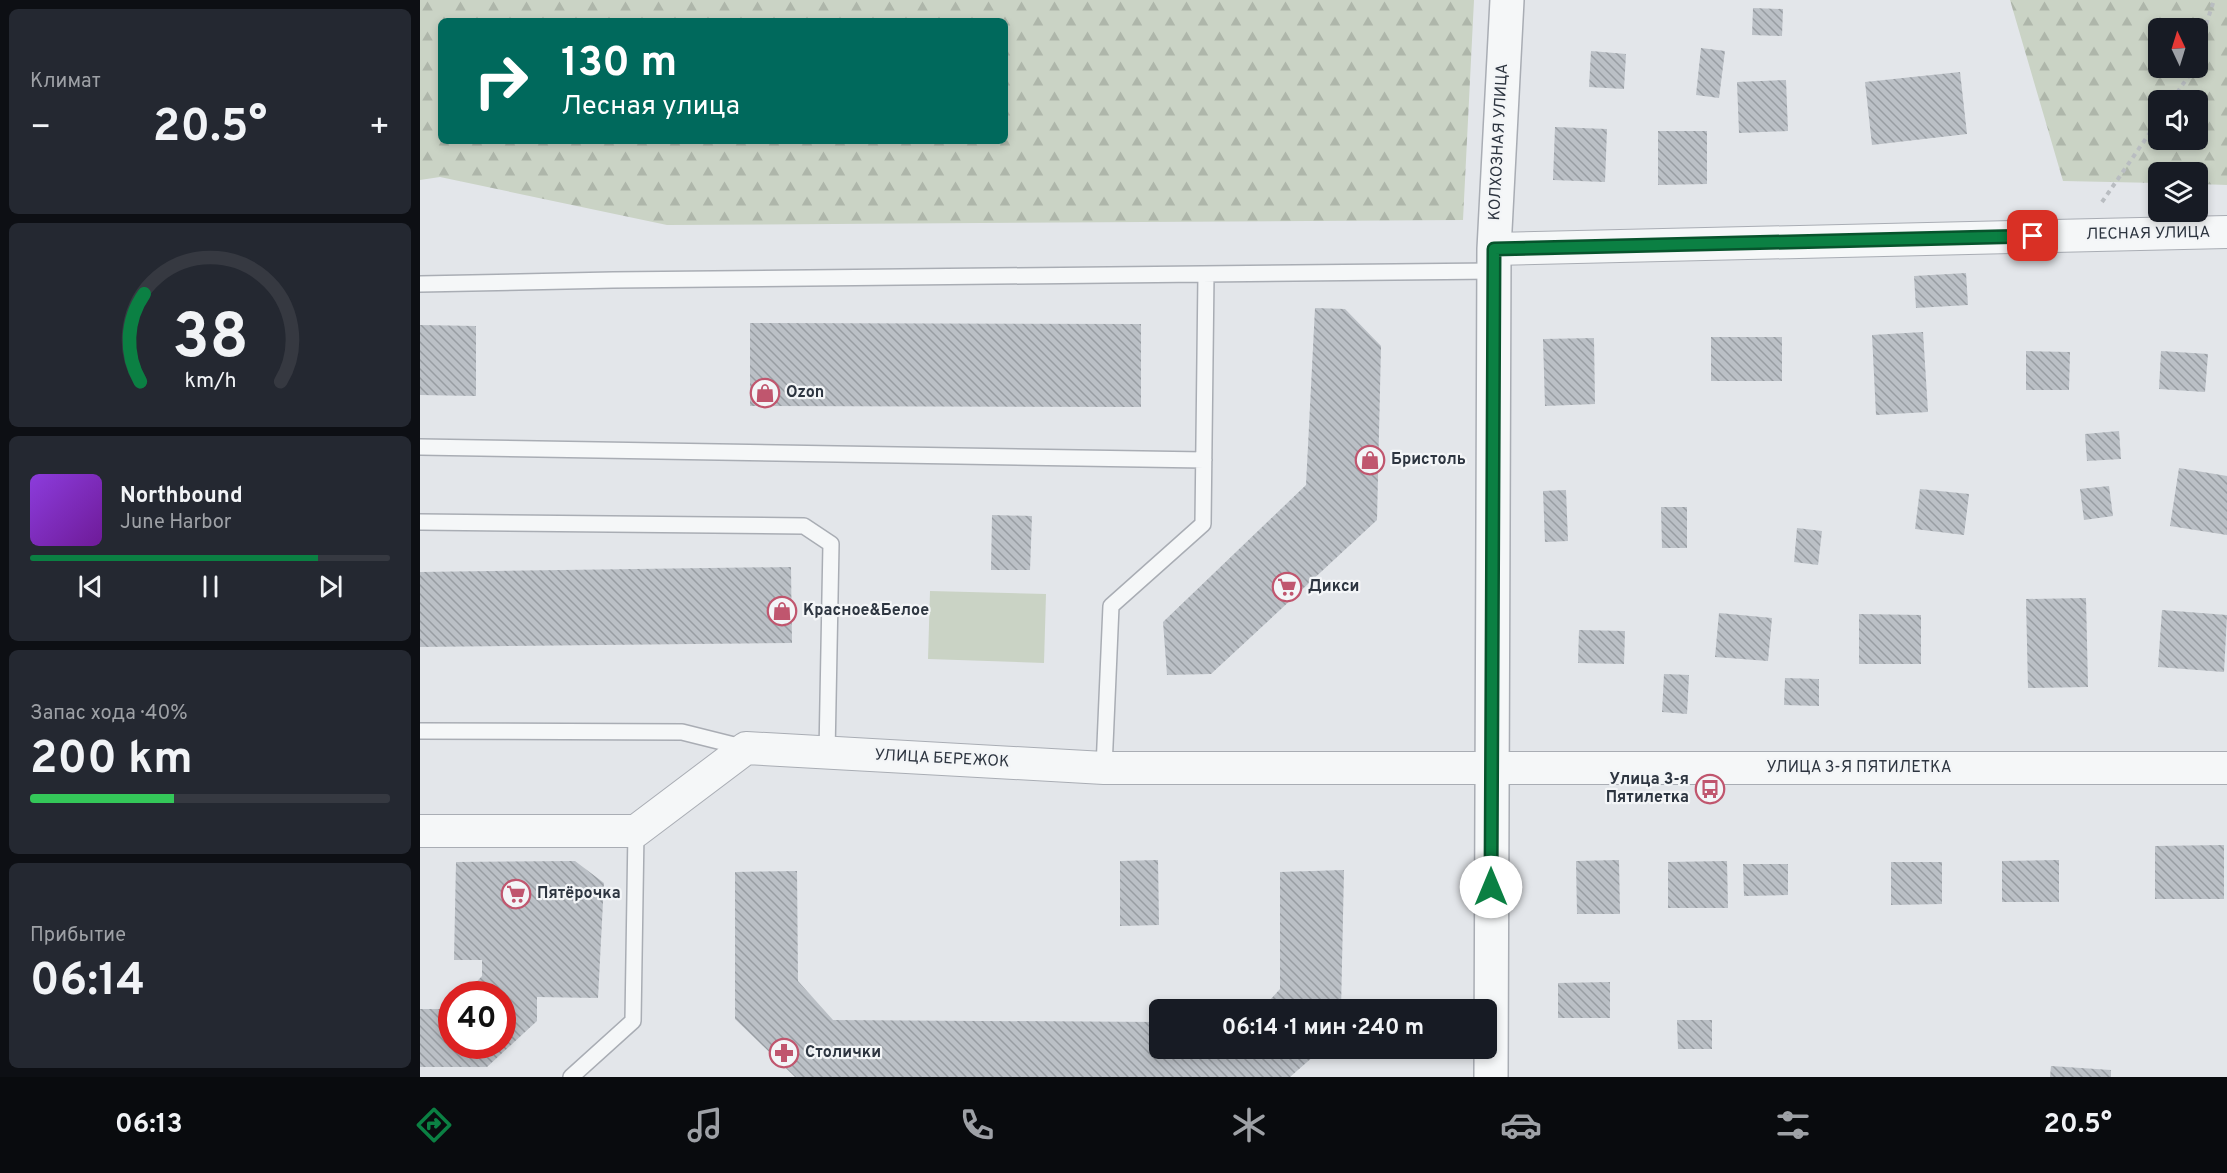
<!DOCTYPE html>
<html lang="ru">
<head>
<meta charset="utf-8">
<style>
  :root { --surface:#171b24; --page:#242831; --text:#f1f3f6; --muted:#9ea1a6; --line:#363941; --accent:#0b8043 }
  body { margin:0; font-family:Overpass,sans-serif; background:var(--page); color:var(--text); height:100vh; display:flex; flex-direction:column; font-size:22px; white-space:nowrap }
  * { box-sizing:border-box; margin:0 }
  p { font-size:20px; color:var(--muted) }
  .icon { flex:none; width:33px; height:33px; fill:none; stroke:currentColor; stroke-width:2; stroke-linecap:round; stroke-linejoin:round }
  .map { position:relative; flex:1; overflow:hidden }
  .panel { display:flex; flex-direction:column; gap:9px; padding:9px; background:#0d0f14; width:420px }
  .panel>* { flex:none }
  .top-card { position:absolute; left:18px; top:18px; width:570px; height:126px; border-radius:9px; box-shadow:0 3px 9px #0003; background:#00695c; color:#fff; overflow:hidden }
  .needle { width:39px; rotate:356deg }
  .tools { position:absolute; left:1728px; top:18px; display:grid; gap:12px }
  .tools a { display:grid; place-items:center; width:60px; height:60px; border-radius:9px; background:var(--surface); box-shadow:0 3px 9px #0003; font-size:30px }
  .speed { position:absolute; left:18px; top:981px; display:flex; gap:12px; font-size:30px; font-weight:700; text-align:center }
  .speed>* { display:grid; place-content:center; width:78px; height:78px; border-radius:50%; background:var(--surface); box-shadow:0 3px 9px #0003; line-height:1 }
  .speed .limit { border:9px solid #d22; background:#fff; color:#111 }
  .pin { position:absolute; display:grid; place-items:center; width:51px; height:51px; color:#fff; margin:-26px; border-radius:12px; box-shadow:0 3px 9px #0006 }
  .me { position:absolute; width:66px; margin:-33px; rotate:0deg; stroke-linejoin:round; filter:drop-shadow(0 0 4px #0008) }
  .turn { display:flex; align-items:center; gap:21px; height:126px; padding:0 24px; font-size:27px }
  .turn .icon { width:78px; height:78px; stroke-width:2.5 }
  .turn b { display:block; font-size:42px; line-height:51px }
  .big { font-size:45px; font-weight:700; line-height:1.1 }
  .panel .widget { flex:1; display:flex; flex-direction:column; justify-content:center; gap:9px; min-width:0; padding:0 21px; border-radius:9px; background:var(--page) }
  .panel .dial { align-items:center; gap:0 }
  .dial svg { height:156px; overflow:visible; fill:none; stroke:var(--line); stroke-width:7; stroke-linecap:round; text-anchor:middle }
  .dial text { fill:var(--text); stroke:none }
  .song { display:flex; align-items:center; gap:18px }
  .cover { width:72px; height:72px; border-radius:9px; background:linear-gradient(135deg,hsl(270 70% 55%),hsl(280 70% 35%)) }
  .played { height:6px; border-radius:3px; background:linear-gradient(90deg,var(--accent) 80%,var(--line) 80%) }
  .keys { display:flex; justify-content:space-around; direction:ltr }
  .heat { display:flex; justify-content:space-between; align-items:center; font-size:33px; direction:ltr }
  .charge { height:9px; border-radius:4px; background:linear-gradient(90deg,#34c759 40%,var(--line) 0) }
  .trip { position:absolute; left:729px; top:999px; width:348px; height:60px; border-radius:9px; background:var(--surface); box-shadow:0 3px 9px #0003; font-weight:700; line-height:60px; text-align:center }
  .dock { display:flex; height:96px; justify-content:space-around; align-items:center; background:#090b0e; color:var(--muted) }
  .dock .icon { width:42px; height:42px }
  .dock .active { color:var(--accent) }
  .dock b { font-size:27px; color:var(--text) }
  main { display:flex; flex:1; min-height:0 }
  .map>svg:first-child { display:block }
</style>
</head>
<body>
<main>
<section class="panel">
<div class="widget"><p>Климат</p>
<div class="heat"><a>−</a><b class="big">20.5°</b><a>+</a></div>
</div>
<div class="widget dial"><svg viewBox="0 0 100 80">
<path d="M14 69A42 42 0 1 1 86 69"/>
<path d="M14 69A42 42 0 0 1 16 24" stroke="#0b8043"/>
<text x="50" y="56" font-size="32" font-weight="700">38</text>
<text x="50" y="72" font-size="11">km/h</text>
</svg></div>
<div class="widget">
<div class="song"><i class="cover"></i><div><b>Northbound</b><p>June Harbor</p></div></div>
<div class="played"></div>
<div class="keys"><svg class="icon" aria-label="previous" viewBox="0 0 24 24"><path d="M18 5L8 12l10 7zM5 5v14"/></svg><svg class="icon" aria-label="pause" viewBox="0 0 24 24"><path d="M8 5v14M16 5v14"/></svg><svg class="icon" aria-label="next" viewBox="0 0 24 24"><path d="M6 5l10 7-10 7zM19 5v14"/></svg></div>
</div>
<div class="widget"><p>Запас хода · 40%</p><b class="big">200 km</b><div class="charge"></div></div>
<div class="widget"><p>Прибытие</p><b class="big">06:14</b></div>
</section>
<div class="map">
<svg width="1807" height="1077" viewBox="0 0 1807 1077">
  <defs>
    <pattern id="forest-firs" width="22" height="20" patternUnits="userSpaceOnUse" patternTransform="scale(1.5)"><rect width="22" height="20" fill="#cad3c5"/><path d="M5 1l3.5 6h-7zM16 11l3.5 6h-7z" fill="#aeb6aa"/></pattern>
    <pattern id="building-back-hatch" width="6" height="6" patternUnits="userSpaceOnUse" patternTransform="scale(1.5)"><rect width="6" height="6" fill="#bbc0c6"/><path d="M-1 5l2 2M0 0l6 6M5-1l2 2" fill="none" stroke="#989da2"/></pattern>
  </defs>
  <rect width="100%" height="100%" fill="#e3e6ea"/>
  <!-- forest -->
  <path fill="url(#forest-firs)" fill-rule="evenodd" d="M0 0H1054L1043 220 247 225 20 177 0 180ZM21 21H585V141H21Z
    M1590 0H1807V185L1778 184V172H1738V183L1643 181ZM1738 28H1778V68H1738ZM1738 100H1778V140H1738Z"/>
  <!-- garden -->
  <path fill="#cad3c5" d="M510 591 626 594 624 663 508 659Z"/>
  <!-- building -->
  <path fill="url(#building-back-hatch)" d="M1333 8 1363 9 1362 36 1332 35Z
    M1281 48 1305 51 1299 98 1276 95Z
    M1171 51 1206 54 1204 89 1169 87Z
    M1540 72 1547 134 1452 145 1445 82Z
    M1366 80 1368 131 1319 133 1317 82Z
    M1135 127 1187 129 1185 182 1133 180Z
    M1238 131H1287V184L1238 185Z
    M1546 273 1548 305 1496 308 1494 276Z
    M895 308 925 309 961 346 957 520 791 674 747 675 743 622 886 485Z
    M330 323 721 324V407L330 406Z
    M0 325 56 326V396L0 395Z
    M1503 332 1508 412 1456 415 1452 335Z
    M1291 337H1362V381H1291Z
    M1174 338 1175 404 1125 406 1123 339Z
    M1606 351 1650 352 1649 390H1606Z
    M1741 351 1788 354 1785 392 1739 389Z
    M1699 431 1701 459 1667 461 1665 434Z
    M1759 468 1807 476V535L1750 526Z
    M1689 486 1693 516 1664 520 1660 489Z
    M1500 489 1549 494 1544 535 1495 529Z
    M1146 490 1148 541 1125 542 1123 491Z
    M1241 507H1267V548H1242Z
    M572 515 612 516 610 570H571Z
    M1377 528 1402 531 1398 565 1374 562Z
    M371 567 372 643 0 647V572Z
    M1666 598 1668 687 1608 688 1606 599Z
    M1742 610 1807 615 1804 672 1738 667Z
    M1299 613 1352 618 1348 661 1295 657Z
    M1439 614 1501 615V664H1439Z
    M1159 630 1205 631 1204 664 1158 663Z
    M1244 674 1269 675 1267 714 1242 712Z
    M1365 678 1399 679V706L1364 705Z
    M1804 845V899H1735V846Z
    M738 860 739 925 700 926V861Z
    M1199 860 1200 914H1157L1156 861Z
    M1639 860V902H1582V861Z
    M155 861 184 883 178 998 117 997V1021L67 1067H0V1009H32V1046H82V994H45L62 976V960H34L36 862Z
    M1307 861 1308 908H1248V862Z
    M1471 862H1522V904L1471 905Z
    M1323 864H1368V895L1324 896Z
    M924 870 921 1010H841L860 989V872Z
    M377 871 378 981 413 1020 740 1022V1048H903L870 1077H375L315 1019V872Z
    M1190 982V1018H1138V983Z
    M1257 1020H1292V1049H1258Z
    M1631 1066 1691 1070V1077H1630Z"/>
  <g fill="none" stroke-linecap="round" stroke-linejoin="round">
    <!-- service casing -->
    <g stroke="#a9adb4" stroke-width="18">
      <path id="service" d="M0 284 193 280 1074 271
        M0 447 784 460
        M0 522 384 526 411 544 407 753
        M0 731 262 732 326 748
        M684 768 691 606 783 524 786 274
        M151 1077 213 1021 216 831"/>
    </g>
    <!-- minor casing -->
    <g stroke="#a9adb4" stroke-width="34">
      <path id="minor" d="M1074 249 1807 232
        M0 831H216L326 748 684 768H1807"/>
    </g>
    <!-- tertiary casing -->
    <g stroke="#a9adb4" stroke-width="36">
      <path id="tertiary" d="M1071 1077 1074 249 1087 0"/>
    </g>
    <!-- path -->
    <path stroke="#b9bdc1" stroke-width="4" stroke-dasharray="4.5 4.5" stroke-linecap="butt" d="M1778 50 1794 0
      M1752 100 1768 77 1772 68
      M1682 202 1738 121"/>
    <!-- service -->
    <use href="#service" stroke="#f5f7f8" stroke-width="15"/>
    <!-- minor -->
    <use href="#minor" stroke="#f5f7f8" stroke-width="32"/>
    <!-- tertiary -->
    <use href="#tertiary" stroke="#f5f7f8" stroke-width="33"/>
  </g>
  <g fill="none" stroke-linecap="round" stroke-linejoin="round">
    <!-- route casing -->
    <g stroke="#07532c" stroke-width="15">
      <path id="route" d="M1071 887 1074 249 1613 236"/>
    </g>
    <!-- route -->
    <use href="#route" stroke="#0b8043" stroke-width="10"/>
  </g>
  <!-- icons -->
  <defs>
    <g id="shop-ring" transform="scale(1.5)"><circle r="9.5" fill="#f3f5f7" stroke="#c0566e" stroke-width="1.5"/><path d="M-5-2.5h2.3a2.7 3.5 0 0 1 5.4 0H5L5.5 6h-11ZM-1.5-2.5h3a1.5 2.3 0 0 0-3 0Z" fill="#c0566e"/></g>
    <g id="supermarket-ring" transform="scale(1.5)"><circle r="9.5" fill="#f3f5f7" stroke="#c0566e" stroke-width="1.5"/><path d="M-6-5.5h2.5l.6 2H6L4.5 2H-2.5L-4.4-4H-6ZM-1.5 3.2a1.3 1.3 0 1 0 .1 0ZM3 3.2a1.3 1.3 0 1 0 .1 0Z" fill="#c0566e"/></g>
    <g id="bus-ring" transform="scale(1.5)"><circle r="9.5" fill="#f3f5f7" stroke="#c0566e" stroke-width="1.5"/><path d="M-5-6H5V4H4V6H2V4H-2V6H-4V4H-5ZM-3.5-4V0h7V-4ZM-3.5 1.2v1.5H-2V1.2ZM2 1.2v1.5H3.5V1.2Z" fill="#c0566e"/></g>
    <g id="pharmacy-ring" transform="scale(1.5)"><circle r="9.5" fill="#f3f5f7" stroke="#c0566e" stroke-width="1.5"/><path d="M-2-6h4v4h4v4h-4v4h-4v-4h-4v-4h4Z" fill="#c0566e"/></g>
  </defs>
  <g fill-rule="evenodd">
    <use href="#shop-ring" x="345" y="393"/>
    <use href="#shop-ring" x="950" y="460"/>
    <use href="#supermarket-ring" x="867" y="587"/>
    <use href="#shop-ring" x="362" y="611"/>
    <use href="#bus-ring" x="1290" y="789"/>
    <use href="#supermarket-ring" x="96" y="894"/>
    <use href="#pharmacy-ring" x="364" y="1053"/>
  </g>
  <g text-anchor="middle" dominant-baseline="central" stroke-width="4.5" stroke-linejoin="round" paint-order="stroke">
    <!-- street labels -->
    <g font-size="16" fill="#2d3540" stroke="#f3f5f7">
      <text transform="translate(1079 142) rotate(-87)">КОЛХОЗНАЯ УЛИЦА</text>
      <text transform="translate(1728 234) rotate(-1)">ЛЕСНАЯ УЛИЦА</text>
      <text transform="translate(522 759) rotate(3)">УЛИЦА БЕРЕЖОК</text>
      <text x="1439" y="768">УЛИЦА 3-Я ПЯТИЛЕТКА</text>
    </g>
    <!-- poi labels -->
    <g font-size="16" font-weight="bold" fill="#2d3540" stroke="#f3f5f7" text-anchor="start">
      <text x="366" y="393">Ozon</text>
      <text x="971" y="460">Бристоль</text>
      <text x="888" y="587">Дикси</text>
      <text x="383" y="611">Красное&amp;Белое</text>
      <text x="1269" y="780" text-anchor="end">Улица 3-я<tspan x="1269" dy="18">Пятилетка</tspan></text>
      <text x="117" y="894">Пятёрочка</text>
      <text x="385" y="1053">Столички</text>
    </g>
  </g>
</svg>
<div class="tools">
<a><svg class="needle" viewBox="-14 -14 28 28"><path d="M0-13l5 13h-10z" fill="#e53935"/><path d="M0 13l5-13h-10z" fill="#9ea1a6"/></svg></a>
<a><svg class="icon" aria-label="sound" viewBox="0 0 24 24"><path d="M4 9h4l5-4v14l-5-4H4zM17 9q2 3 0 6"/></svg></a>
<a><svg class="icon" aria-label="layers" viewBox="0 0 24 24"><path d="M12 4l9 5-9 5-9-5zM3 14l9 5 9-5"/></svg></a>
</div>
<div class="speed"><div class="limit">40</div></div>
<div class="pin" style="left:1613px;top:236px;background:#d93025"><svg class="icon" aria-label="arrive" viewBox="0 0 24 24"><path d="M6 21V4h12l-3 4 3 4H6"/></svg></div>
<svg class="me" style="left:1071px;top:887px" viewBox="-20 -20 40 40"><circle r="19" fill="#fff"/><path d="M0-13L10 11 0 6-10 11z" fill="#0b8043"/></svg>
<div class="trip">06:14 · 1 мин · 240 m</div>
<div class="top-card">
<div class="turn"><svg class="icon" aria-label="right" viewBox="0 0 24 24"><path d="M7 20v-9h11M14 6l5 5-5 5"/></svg><div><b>130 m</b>Лесная улица</div></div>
</div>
</div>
</main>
<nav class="dock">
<b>06:13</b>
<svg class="icon active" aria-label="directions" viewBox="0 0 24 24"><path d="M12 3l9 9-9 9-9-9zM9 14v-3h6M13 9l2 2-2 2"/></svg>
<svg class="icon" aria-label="music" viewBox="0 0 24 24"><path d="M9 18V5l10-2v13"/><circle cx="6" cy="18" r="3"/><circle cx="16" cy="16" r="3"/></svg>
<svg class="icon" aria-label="phone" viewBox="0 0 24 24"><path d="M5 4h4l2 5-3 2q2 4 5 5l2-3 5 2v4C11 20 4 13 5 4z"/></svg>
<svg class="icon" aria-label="climate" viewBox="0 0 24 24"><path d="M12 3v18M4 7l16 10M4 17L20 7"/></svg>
<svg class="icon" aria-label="car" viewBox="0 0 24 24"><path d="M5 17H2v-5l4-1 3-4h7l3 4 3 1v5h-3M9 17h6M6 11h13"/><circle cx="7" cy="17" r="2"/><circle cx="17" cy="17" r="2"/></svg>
<svg class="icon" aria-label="filters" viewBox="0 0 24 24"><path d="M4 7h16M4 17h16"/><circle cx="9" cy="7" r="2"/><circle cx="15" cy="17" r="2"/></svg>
<b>20.5°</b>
</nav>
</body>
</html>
